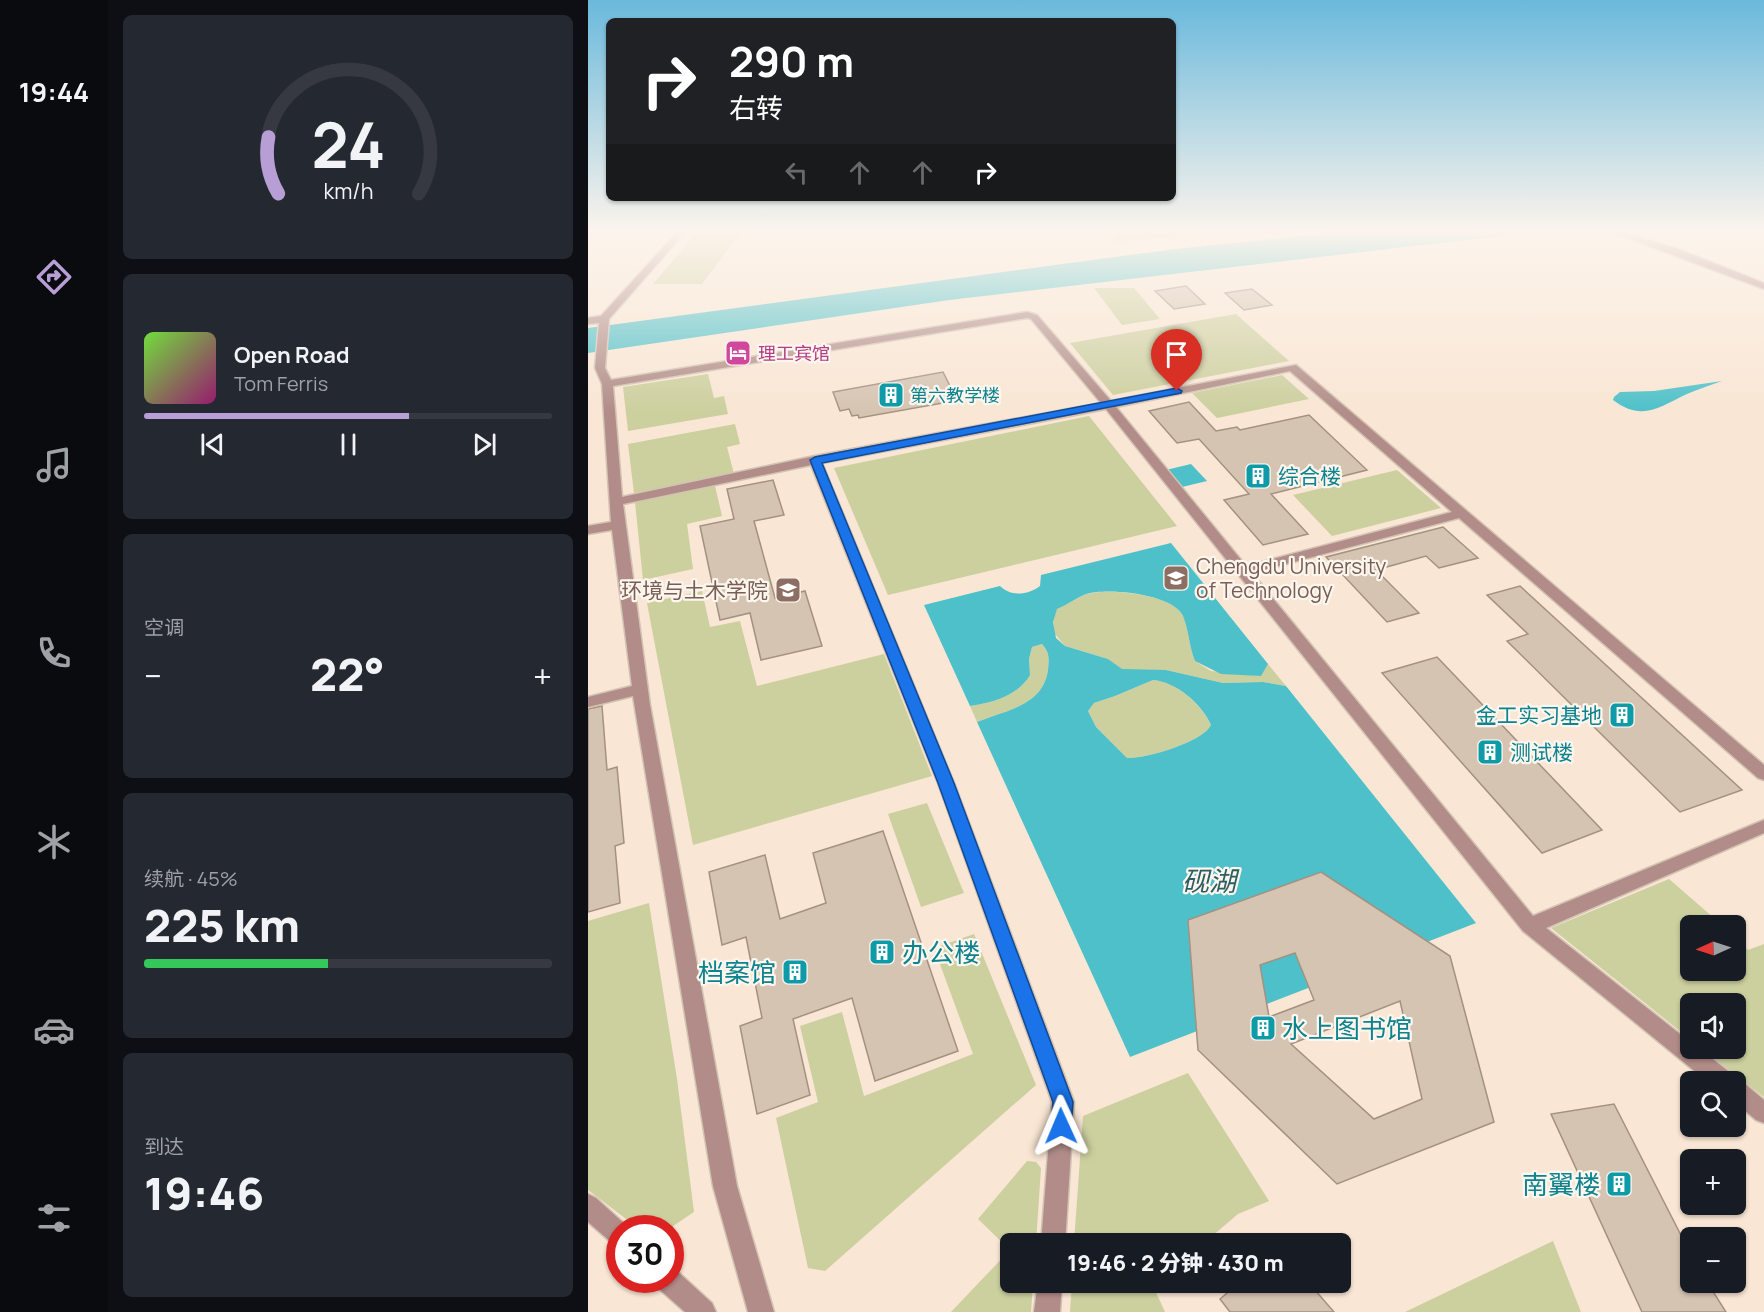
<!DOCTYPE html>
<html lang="zh">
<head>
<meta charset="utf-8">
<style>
  :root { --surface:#171b24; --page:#242831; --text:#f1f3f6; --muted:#9ea1a6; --line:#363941; --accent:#b79ed5 }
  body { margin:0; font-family:Manrope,"Noto Sans SC",sans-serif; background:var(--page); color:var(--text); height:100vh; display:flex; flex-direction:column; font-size:22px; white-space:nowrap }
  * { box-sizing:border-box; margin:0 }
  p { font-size:20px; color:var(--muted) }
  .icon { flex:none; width:33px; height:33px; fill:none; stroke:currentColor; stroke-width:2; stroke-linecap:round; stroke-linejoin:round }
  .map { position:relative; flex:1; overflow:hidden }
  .side { display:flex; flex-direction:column; gap:15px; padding:15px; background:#0d0f14; width:480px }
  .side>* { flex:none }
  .hud { position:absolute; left:18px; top:18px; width:570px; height:183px; border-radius:9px; box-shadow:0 2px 4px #0004; background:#202124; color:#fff; overflow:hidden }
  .needle { width:39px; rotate:267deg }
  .tools { position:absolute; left:1092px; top:915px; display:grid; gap:12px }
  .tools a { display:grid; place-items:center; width:66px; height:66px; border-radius:9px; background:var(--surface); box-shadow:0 2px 4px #0004; font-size:30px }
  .speed { position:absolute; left:18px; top:1215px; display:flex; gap:12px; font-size:30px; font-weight:700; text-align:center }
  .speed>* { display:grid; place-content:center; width:78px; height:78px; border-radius:50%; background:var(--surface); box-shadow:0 2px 4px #0004; line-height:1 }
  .speed .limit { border:9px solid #d22; background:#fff; color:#111 }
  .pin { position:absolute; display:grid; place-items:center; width:51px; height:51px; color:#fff; margin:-62px -26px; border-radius:50% 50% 50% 0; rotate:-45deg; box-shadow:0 0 6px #0007 }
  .pin .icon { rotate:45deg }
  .me { position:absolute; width:66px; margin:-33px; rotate:359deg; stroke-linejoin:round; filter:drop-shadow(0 0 4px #0008) }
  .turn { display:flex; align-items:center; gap:21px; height:126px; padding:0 24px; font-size:27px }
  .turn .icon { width:78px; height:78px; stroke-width:2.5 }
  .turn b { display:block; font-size:42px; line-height:51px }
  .lanes { display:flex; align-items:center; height:57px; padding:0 24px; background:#0003; justify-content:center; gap:30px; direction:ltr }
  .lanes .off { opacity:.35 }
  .big { font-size:45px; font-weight:800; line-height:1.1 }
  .side .widget { flex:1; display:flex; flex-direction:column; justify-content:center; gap:9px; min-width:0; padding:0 21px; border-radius:9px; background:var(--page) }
  .side .dial { align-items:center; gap:0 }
  .dial svg { height:156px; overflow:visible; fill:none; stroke:var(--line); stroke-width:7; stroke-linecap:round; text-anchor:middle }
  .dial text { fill:var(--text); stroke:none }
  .song { display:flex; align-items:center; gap:18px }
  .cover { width:72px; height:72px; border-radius:9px; background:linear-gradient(135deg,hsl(100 70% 55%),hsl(320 70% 35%)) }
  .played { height:6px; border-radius:3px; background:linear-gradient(90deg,var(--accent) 65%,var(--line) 65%) }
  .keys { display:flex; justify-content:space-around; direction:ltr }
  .heat { display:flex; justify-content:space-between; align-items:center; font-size:33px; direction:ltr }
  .charge { height:9px; border-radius:4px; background:linear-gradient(90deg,#34c759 45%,var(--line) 0) }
  .trip { position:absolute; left:412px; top:1233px; width:351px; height:60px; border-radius:9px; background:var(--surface); box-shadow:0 2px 4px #0004; font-weight:800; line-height:60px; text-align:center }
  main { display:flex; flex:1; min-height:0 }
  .tabs { display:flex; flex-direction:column; width:108px; justify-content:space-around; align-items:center; background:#090b0e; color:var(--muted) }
  .tabs .icon { width:42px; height:42px }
  .tabs .on { color:var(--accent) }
  .tabs b { font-size:27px; color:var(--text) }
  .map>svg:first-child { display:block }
</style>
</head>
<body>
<main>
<nav class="tabs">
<b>19:44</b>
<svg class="icon on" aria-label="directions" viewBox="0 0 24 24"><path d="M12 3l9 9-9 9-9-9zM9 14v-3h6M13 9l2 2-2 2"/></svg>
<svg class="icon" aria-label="music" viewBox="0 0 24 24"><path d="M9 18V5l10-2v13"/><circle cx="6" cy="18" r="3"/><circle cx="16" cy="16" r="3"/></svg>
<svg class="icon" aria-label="phone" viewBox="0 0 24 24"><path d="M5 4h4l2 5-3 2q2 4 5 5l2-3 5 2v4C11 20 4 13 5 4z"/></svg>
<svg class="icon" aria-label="climate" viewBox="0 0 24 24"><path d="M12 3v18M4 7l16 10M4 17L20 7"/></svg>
<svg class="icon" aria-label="car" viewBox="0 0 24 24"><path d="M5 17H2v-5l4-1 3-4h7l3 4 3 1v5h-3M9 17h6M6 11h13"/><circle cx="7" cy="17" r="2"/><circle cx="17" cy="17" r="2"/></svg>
<svg class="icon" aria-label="filters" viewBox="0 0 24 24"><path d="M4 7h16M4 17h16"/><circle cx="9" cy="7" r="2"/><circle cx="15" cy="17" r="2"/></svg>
</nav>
<section class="side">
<div class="widget dial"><svg viewBox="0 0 100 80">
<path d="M14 69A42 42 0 1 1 86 69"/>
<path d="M14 69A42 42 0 0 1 9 40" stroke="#b79ed5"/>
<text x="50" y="56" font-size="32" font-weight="700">24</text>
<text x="50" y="72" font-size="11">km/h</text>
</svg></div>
<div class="widget">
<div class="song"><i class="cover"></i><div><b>Open Road</b><p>Tom Ferris</p></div></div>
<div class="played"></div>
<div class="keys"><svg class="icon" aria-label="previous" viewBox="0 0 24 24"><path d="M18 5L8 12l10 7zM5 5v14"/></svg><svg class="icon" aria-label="pause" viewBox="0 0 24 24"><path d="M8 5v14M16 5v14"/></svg><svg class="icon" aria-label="next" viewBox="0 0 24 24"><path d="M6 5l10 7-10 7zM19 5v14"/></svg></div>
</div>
<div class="widget"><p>空调</p>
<div class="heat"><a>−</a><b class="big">22°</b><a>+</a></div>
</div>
<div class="widget"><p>续航 · 45%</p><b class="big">225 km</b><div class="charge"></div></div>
<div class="widget"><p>到达</p><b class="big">19:46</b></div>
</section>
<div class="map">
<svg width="1176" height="1312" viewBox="0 0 1176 1312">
  <rect width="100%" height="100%" fill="#f9e6d4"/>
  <!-- green -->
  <path fill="#cccf9e" d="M111 230H155L114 284H65Z
    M527 230H661L527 242Z
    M506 288H546L572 319 534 325Z
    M648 314 701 361 525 395 482 343Z
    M120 374 126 398 136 396 140 414 40 431 35 387Z
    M694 375 721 399 629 418 604 393Z
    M501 416 589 526 300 595 246 468Z
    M147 424 152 444 139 447 146 474 46 493 40 444Z
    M809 470 853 508 744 536 705 495Z
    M127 486 134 516 99 524 105 569 55 580 47 502Z
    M114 591 122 627 152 621 169 686 296 654 344 776 105 845 59 603Z
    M512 592C531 591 586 595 595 616 601 629 601 647 607 661L623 671 672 676 680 664 698 686 675 682 635 683 578 670H534L520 659 477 646 466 633 465 616 469 609 498 594Z
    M454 644C462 653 461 659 460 670 455 706 418 710 389 722L382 706C404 703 431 695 442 675L441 659 444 647Z
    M565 680C588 682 613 704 623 725 615 742 557 759 539 758L508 727 500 711 506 703 527 696Z
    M339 803 376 893 333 907 300 814Z
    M1081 879 1134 925 1102 926V970H1148V938L1160 950 1176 944V1097L1114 1049 1148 1048V1004H1102V1039L963 928Z
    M61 903 89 1079 106 1212 82 1228H50L0 1190V921Z
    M386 934 448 1085 237 1271 220 1268 188 1118 230 1102 212 1026 254 1012 276 1096 385 1054 346 948Z
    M600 1073 681 1201 650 1214 616 1243H486L495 1116Z
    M439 1161 448 1162 453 1168 448 1243 423 1244V1282L445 1283 443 1312H363L422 1250 390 1219Z
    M965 1241 993 1312H817Z
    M484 1282 572 1283 566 1288 577 1312H482Z"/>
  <!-- water -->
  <path fill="#4dc0c9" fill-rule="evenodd" d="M770 230H964L361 300 0 353V328L579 250Z
    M1134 381C1123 385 1110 389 1099 394 1071 407 1054 422 1025 400L1026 397 1032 392 1066 391Z
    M603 464 619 481 594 487 578 470Z
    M583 543 680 664 673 676 633 674 607 661C601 647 601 630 595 616 586 594 519 587 498 594 488 598 479 605 469 609L465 622 468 638 477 646 520 659 534 669 578 670 635 683 675 682 698 686 888 923 542 1057 389 722C418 710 455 706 460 670 461 659 462 653 454 644L444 647 441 659 442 675C431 695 404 703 382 706L336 605 412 586C423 597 440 595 452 586L453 575ZM565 680C588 682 614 704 623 725 615 742 557 759 539 758L508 727 500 711 506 703 527 696Z"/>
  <!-- building -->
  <path fill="#d6c4b2" stroke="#a39281" stroke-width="1.5" fill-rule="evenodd" d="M598 286 617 304 586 309 567 291Z
    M664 289 684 305 656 310 637 293Z
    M355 372 364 390 357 392 361 399 353 400 355 403 271 418 270 415 264 416 261 409 252 411 245 392Z
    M601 402 628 431 649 427 652 430 721 415 779 470 683 494 720 534 675 545 636 500 661 494 611 439 589 443 561 411Z
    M185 480 196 515 166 521 187 598 217 591 234 646 173 660 162 613 132 620 112 526 146 519 139 489Z
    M855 527 890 558 851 568 838 556 788 570 831 613 799 622 738 557Z
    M932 586 1154 790 1092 812 919 641 940 634 899 595Z
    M849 657 1014 830 954 853 794 673Z
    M14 706 19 770 29 767 36 843 27 846 32 903 0 912V709Z
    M295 831 370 1051 287 1081 264 998 205 1019 222 1095 169 1114 152 1026 174 1018 158 937 134 945 121 872 177 855 192 919 238 903 225 853Z
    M733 872 862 956 906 1122 749 1184 610 1050 600 920ZM707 953 726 1000 681 1017 672 965ZM812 1001 834 1099 786 1119 703 1044Z
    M1026 1104 1102 1253V1282H1119L1138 1312H1054L963 1114Z
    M652 1282H720L746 1312H642L632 1299Z"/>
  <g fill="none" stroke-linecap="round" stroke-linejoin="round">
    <!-- minor casing -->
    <g stroke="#d3c3b3" stroke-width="3">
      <path id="minor" d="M91 230H99L21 319 17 368 23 380 439 312 449 315 523 401 708 365 1176 765V780L1170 778 871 518 664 573 945 916 1176 820V833L958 928 1102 1042V1048H1111L1145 1075 1147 1081 1156 1083 1176 1100V1123L1168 1120 1148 1103V1082H1120L935 931 518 409 234 463 366 783 486 1102 477 1244H453L464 1102 350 783 223 465 35 504 62 705 149 1186 186 1312H160L125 1186 45 696 0 707V697L44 686 24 530 0 534V526L23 522 14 384 7 368 11 323 0 324V318L13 316ZM439 318 443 319 513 403 227 456 34 497 25 386ZM702 371 864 512 658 566 528 407Z
        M1018 230H1029L1090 249 1176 283V289Z
        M0 1194 8 1198 40 1227 41 1228H32V1247L24 1243 0 1222Z
        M82 1269 89 1271 124 1303 128 1312H97L71 1289 68 1280H82Z
        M450 1282H474L472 1312H446Z"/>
    </g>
    <!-- minor -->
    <use href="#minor" fill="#b18c88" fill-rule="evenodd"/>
  </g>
  <!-- sky -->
  <linearGradient id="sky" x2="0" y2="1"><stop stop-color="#6ab9dc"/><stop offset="0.56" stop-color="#fcf4ec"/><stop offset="1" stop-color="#fcf4ec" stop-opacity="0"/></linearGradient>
  <rect width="1176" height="413" fill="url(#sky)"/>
  <!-- route -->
  <path fill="#1a73e8" stroke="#114b97" stroke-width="1.5" d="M589 388 594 391 593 393 234 463 366 783 485 1102 483 1126 481 1132 473 1135 466 1132 463 1126 465 1102 350 783 222 460 227 457Z"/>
  <!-- icons -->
  <defs>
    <g id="hotel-square" transform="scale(1.35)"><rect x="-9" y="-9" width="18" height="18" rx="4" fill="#d1479c" stroke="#fdf6ee"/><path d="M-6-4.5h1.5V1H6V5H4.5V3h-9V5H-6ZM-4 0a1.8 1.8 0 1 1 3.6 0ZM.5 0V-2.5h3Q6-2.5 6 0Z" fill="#fff"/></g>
    <g id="building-square" transform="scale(1.35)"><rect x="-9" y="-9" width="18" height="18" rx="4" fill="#0f9aa8" stroke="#fdf6ee"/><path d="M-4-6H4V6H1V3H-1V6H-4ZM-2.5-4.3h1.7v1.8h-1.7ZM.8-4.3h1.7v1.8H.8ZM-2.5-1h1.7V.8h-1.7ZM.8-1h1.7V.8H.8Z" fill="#fff"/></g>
    <g id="university-square" transform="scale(1.35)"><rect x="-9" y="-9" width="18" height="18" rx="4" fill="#8d6e63" stroke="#fdf6ee"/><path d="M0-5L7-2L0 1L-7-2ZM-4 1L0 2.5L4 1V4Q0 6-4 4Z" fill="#fff"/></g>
  </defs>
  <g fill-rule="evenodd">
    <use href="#hotel-square" x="150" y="353"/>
    <use href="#building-square" x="303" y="395"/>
    <use href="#building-square" x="670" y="476"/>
    <use href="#university-square" x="588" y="578"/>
    <use href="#university-square" x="200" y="590"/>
    <use href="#building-square" x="1034" y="715"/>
    <use href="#building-square" x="902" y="752"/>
    <use href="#building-square" x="294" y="952"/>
    <use href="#building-square" x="207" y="972"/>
    <use href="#building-square" x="675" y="1028"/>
    <use href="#building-square" x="1031" y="1184"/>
  </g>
  <g text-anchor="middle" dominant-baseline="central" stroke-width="4.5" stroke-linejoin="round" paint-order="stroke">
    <!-- far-hotel labels -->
    <g font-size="18" fill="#b23c85" stroke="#fdf6ee" text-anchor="start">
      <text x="170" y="353">理工宾馆</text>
    </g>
    <!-- far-culture labels -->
    <g font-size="18" fill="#0d838f" stroke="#fdf6ee" text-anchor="start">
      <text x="322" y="395">第六教学楼</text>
    </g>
    <!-- culture labels -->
    <g font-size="21" fill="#0d838f" stroke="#fdf6ee" text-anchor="start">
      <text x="690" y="476">综合楼</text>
      <text x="1014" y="715" text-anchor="end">金工实习基地</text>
      <text x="922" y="752">测试楼</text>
    </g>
    <!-- education labels -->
    <g font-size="21" fill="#785e54" stroke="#fdf6ee" text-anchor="start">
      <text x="608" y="566">Chengdu University<tspan x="608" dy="24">of Technology</tspan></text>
      <text x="180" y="590" text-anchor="end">环境与土木学院</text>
    </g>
    <!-- near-culture labels -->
    <g font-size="26" fill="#0d838f" stroke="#fdf6ee" text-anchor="start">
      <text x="314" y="952">办公楼</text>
      <text x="188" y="972" text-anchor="end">档案馆</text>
      <text x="694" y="1028">水上图书馆</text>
      <text x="1012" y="1184" text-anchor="end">南翼楼</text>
    </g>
    <!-- near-water labels -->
    <g font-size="27" font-style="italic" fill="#2c5d62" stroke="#fdf6ee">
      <text x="621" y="880">砚湖</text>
    </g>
  </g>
</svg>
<div class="tools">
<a><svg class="needle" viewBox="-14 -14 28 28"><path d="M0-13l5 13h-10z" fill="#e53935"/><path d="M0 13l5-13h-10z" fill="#9ea1a6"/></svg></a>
<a><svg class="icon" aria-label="sound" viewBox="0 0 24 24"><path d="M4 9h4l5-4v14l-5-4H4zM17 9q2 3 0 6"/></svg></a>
<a><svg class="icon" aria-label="search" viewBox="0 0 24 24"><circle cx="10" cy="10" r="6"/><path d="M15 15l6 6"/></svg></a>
<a>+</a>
<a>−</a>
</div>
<div class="speed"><div class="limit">30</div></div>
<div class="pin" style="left:589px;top:391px;background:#d93025"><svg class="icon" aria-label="arrive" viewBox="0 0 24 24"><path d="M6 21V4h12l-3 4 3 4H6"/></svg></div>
<svg class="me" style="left:473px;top:1126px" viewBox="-20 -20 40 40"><path d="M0-17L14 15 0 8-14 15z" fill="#1a73e8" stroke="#fff" stroke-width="4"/></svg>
<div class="trip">19:46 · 2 分钟 · 430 m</div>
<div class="hud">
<div class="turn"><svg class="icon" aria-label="right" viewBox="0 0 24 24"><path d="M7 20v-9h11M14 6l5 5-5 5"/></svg><div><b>290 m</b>右转</div></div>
<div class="lanes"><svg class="icon off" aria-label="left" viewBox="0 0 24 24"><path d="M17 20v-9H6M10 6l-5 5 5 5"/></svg><svg class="icon off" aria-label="ahead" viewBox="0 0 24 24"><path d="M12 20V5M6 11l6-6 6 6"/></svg><svg class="icon off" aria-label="ahead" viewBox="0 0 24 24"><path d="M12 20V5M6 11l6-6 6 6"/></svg><svg class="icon" aria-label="right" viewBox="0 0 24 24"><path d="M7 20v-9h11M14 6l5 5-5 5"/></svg></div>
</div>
</div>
</main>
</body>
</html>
